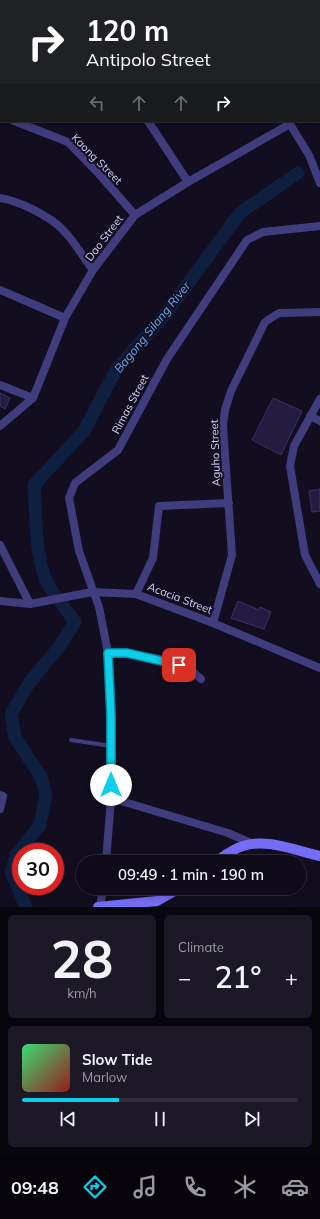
<!DOCTYPE html>
<html lang="en">
<head>
<meta charset="utf-8">
<style>
  :root { --surface:#0e0a18; --page:#1c1825; --text:#f1f3f6; --muted:#9b9aa2; --line:#2e2b37; --accent:#0dceeb }
  body { margin:0; font-family:Mulish,sans-serif; background:var(--page); color:var(--text); height:100vh; display:flex; flex-direction:column; font-size:15px; white-space:nowrap }
  * { box-sizing:border-box; margin:0 }
  p { font-size:13px; color:var(--muted) }
  .icon { flex:none; width:22px; height:22px; fill:none; stroke:currentColor; stroke-width:2; stroke-linecap:round; stroke-linejoin:round }
  .map { position:relative; height:907px; overflow:hidden }
  .panel { display:flex; flex-direction:column; gap:8px; padding:8px; background:#08060d; flex:1 }
  .panel>* { flex:none }
  .banner { position:absolute; left:0px; top:0px; width:320px; height:122px; box-shadow:0 2px 10px #0003,0 0 0 1px var(--line); background:#202124; color:#fff; overflow:hidden }
  .speed { position:absolute; left:12px; top:843px; display:flex; gap:8px; font-size:20px; font-weight:700; text-align:center }
  .speed>* { display:grid; place-content:center; width:52px; height:52px; border-radius:50%; background:var(--surface); box-shadow:0 2px 10px #0003,0 0 0 1px var(--line); line-height:1 }
  .speed .limit { border:6px solid #d22; background:#fff; color:#111 }
  .pin { position:absolute; display:grid; place-items:center; width:34px; height:34px; color:#fff; margin:-17px; border-radius:8px; box-shadow:0 2px 6px #0006 }
  .me { position:absolute; width:44px; margin:-22px; rotate:0deg; stroke-linejoin:round; filter:drop-shadow(0 0 3px #0008) }
  .turn { display:flex; align-items:center; gap:14px; height:84px; padding:0 20px; font-size:18px }
  .turn .icon { width:52px; height:52px; stroke-width:2.5 }
  .turn b { display:block; font-size:28px; line-height:34px }
  .lanes { display:flex; align-items:center; height:38px; padding:0 20px; background:#0003; justify-content:center; gap:20px; direction:ltr }
  .lanes .off { opacity:.35 }
  .big { font-size:30px; font-weight:600; line-height:1.1 }
  .panel .widget { flex:1; display:flex; flex-direction:column; justify-content:center; gap:6px; min-width:0; padding:0 14px; border-radius:6px; background:var(--page) }
  .panel .dial { align-items:center; gap:0 }
  .dial b { font-size:52px; line-height:1 }
  .song { display:flex; align-items:center; gap:12px }
  .cover { width:48px; height:48px; border-radius:6px; background:linear-gradient(135deg,hsl(140 70% 55%),hsl(0 70% 35%)) }
  .played { height:4px; border-radius:2px; background:linear-gradient(90deg,var(--accent) 35%,var(--line) 35%) }
  .keys { display:flex; justify-content:space-around; direction:ltr }
  .heat { display:flex; justify-content:space-between; align-items:center; font-size:22px; direction:ltr }
  .panel .tiles { flex:1; display:grid; gap:8px; grid-template-columns:1fr 1fr }
  .widget:last-child { grid-column:span 2 }
  .trip { position:absolute; left:76px; top:855px; width:230px; height:40px; border-radius:20px; background:var(--surface); box-shadow:0 2px 10px #0003,0 0 0 1px var(--line); font-weight:600; line-height:40px; text-align:center }
  .tabs { display:flex; height:64px; justify-content:space-around; align-items:center; background:#06040a; color:var(--muted) }
  .tabs .icon { width:28px; height:28px }
  .tabs .current { color:var(--accent) }
  .tabs b { font-size:18px; color:var(--text) }
  .map>svg:first-child { display:block }
</style>
</head>
<body>
<div class="map">
<svg width="320" height="907" viewBox="0 0 320 907">
  <rect width="100%" height="100%" fill="#120e20"/>
  <g fill="none" stroke-linecap="round" stroke-linejoin="round">
    <!-- river -->
    <path stroke="#0e1f40" stroke-width="13" d="M54 594C33 565 37 520 34 485L84 431 116 370 167 312 240 213 298 173
      M26 907 11 872 16 855 40 825 46 795 41 777 15 737 11 714 29 683 59 647 75 622 61 603"/>
  </g>
  <!-- building -->
  <path fill="#241b40" stroke="#3d2f6b" d="M0 393 10 398 5 409 0 406Z
    M273 398 302 411 281 455 252 440Z
    M320 489V511L312 512 309 491Z
    M238 601 259 610 260 607 271 612 264 629 231 618Z"/>
  <g fill="none" stroke-linecap="round" stroke-linejoin="round">
    <!-- lane -->
    <path stroke="#403c7d" stroke-width="4" d="M71 740 111 746"/>
    <!-- street -->
    <path stroke="#403c7d" stroke-width="8" d="M108 0 110 1
      M57 1V0
      M232 1V0
      M0 37 1 38
      M0 116H1
      M14 121 68 142 99 174 135 215
      M148 121 188 182
      M288 121 309 155 320 183
      M0 198C19 201 50 216 63 230 75 242 83 257 93 270
      M0 290 65 318
      M0 385 33 398
      M320 399 294 446 290 466 305 555 320 584
      M310 416 320 421
      M0 426 33 398 65 318 93 270 135 215 188 182 290 124
      M0 545 30 604
      M136 594 153 558 159 506 229 503
      M0 601 30 604 92 592 136 594 213 623 320 668
      M213 623 232 555 223 426 225 410 231 391 265 322 279 313 320 312
      M108 653C136 654 181 658 201 679
      M0 795 3 796 0 809
      M111 798 228 833 253 844
      M106 862 111 798V716L108 653 99 607 79 551 69 498 75 483 118 450 167 359 247 240 263 232 320 226
      M100 907 103 888"/>
    <!-- secondary -->
    <path stroke="#756df7" stroke-width="10" d="M215 862C224 856 233 849 243 846 267 838 296 851 320 856
      M98 907 157 901 180 888"/>
  </g>
  <g fill="none" stroke-linecap="round" stroke-linejoin="round">
    <!-- route casing -->
    <g stroke="#088699" stroke-width="10">
      <path id="route" d="M111 785V716L108 653H127L179 665"/>
    </g>
    <!-- route -->
    <use href="#route" stroke="#0dceeb" stroke-width="7"/>
  </g>
  <g text-anchor="middle" dominant-baseline="central" stroke-width="4" stroke-linejoin="round" paint-order="stroke">
    <!-- street labels -->
    <g font-size="11" fill="#d7d0fc" stroke="#120e20">
      <text transform="translate(97 159) rotate(45)">Kaong Street</text>
      <text transform="translate(104 238) rotate(-53)">Dao Street</text>
      <text transform="translate(130 404) rotate(-62)">Rimas Street</text>
      <text transform="translate(215 453) rotate(-92)">Aguho Street</text>
      <text transform="translate(180 598) rotate(21)">Acacia Street</text>
    </g>
    <!-- water labels -->
    <g font-size="12" font-style="italic" fill="#64aef6" stroke="#120e20">
      <text transform="translate(152 327) rotate(-51)">Bagong Silang River</text>
    </g>
  </g>
</svg>
<div class="speed"><div class="limit">30</div></div>
<div class="pin" style="left:179px;top:665px;background:#d93025"><svg class="icon" aria-label="arrive" viewBox="0 0 24 24"><path d="M6 21V4h12l-3 4 3 4H6"/></svg></div>
<svg class="me" style="left:111px;top:785px" viewBox="-20 -20 40 40"><circle r="19" fill="#fff"/><path d="M0-13L10 11 0 6-10 11z" fill="#0dceeb"/></svg>
<div class="trip">09:49 · 1 min · 190 m</div>
<div class="banner">
<div class="turn"><svg class="icon" aria-label="right" viewBox="0 0 24 24"><path d="M7 20v-9h11M14 6l5 5-5 5"/></svg><div><b>120 m</b>Antipolo Street</div></div>
<div class="lanes"><svg class="icon off" aria-label="left" viewBox="0 0 24 24"><path d="M17 20v-9H6M10 6l-5 5 5 5"/></svg><svg class="icon off" aria-label="ahead" viewBox="0 0 24 24"><path d="M12 20V5M6 11l6-6 6 6"/></svg><svg class="icon off" aria-label="ahead" viewBox="0 0 24 24"><path d="M12 20V5M6 11l6-6 6 6"/></svg><svg class="icon" aria-label="right" viewBox="0 0 24 24"><path d="M7 20v-9h11M14 6l5 5-5 5"/></svg></div>
</div>
</div>
<section class="panel">
<div class="tiles">
<div class="widget dial"><b>28</b><p>km/h</p></div>
<div class="widget"><p>Climate</p>
<div class="heat"><a>−</a><b class="big">21°</b><a>+</a></div>
</div>
<div class="widget">
<div class="song"><i class="cover"></i><div><b>Slow Tide</b><p>Marlow</p></div></div>
<div class="played"></div>
<div class="keys"><svg class="icon" aria-label="previous" viewBox="0 0 24 24"><path d="M18 5L8 12l10 7zM5 5v14"/></svg><svg class="icon" aria-label="pause" viewBox="0 0 24 24"><path d="M8 5v14M16 5v14"/></svg><svg class="icon" aria-label="next" viewBox="0 0 24 24"><path d="M6 5l10 7-10 7zM19 5v14"/></svg></div>
</div>
</div>
</section>
<nav class="tabs">
<b>09:48</b>
<svg class="icon current" aria-label="directions" viewBox="0 0 24 24"><path d="M12 3l9 9-9 9-9-9zM9 14v-3h6M13 9l2 2-2 2"/></svg>
<svg class="icon" aria-label="music" viewBox="0 0 24 24"><path d="M9 18V5l10-2v13"/><circle cx="6" cy="18" r="3"/><circle cx="16" cy="16" r="3"/></svg>
<svg class="icon" aria-label="phone" viewBox="0 0 24 24"><path d="M5 4h4l2 5-3 2q2 4 5 5l2-3 5 2v4C11 20 4 13 5 4z"/></svg>
<svg class="icon" aria-label="climate" viewBox="0 0 24 24"><path d="M12 3v18M4 7l16 10M4 17L20 7"/></svg>
<svg class="icon" aria-label="car" viewBox="0 0 24 24"><path d="M5 17H2v-5l4-1 3-4h7l3 4 3 1v5h-3M9 17h6M6 11h13"/><circle cx="7" cy="17" r="2"/><circle cx="17" cy="17" r="2"/></svg>
</nav>
</body>
</html>
